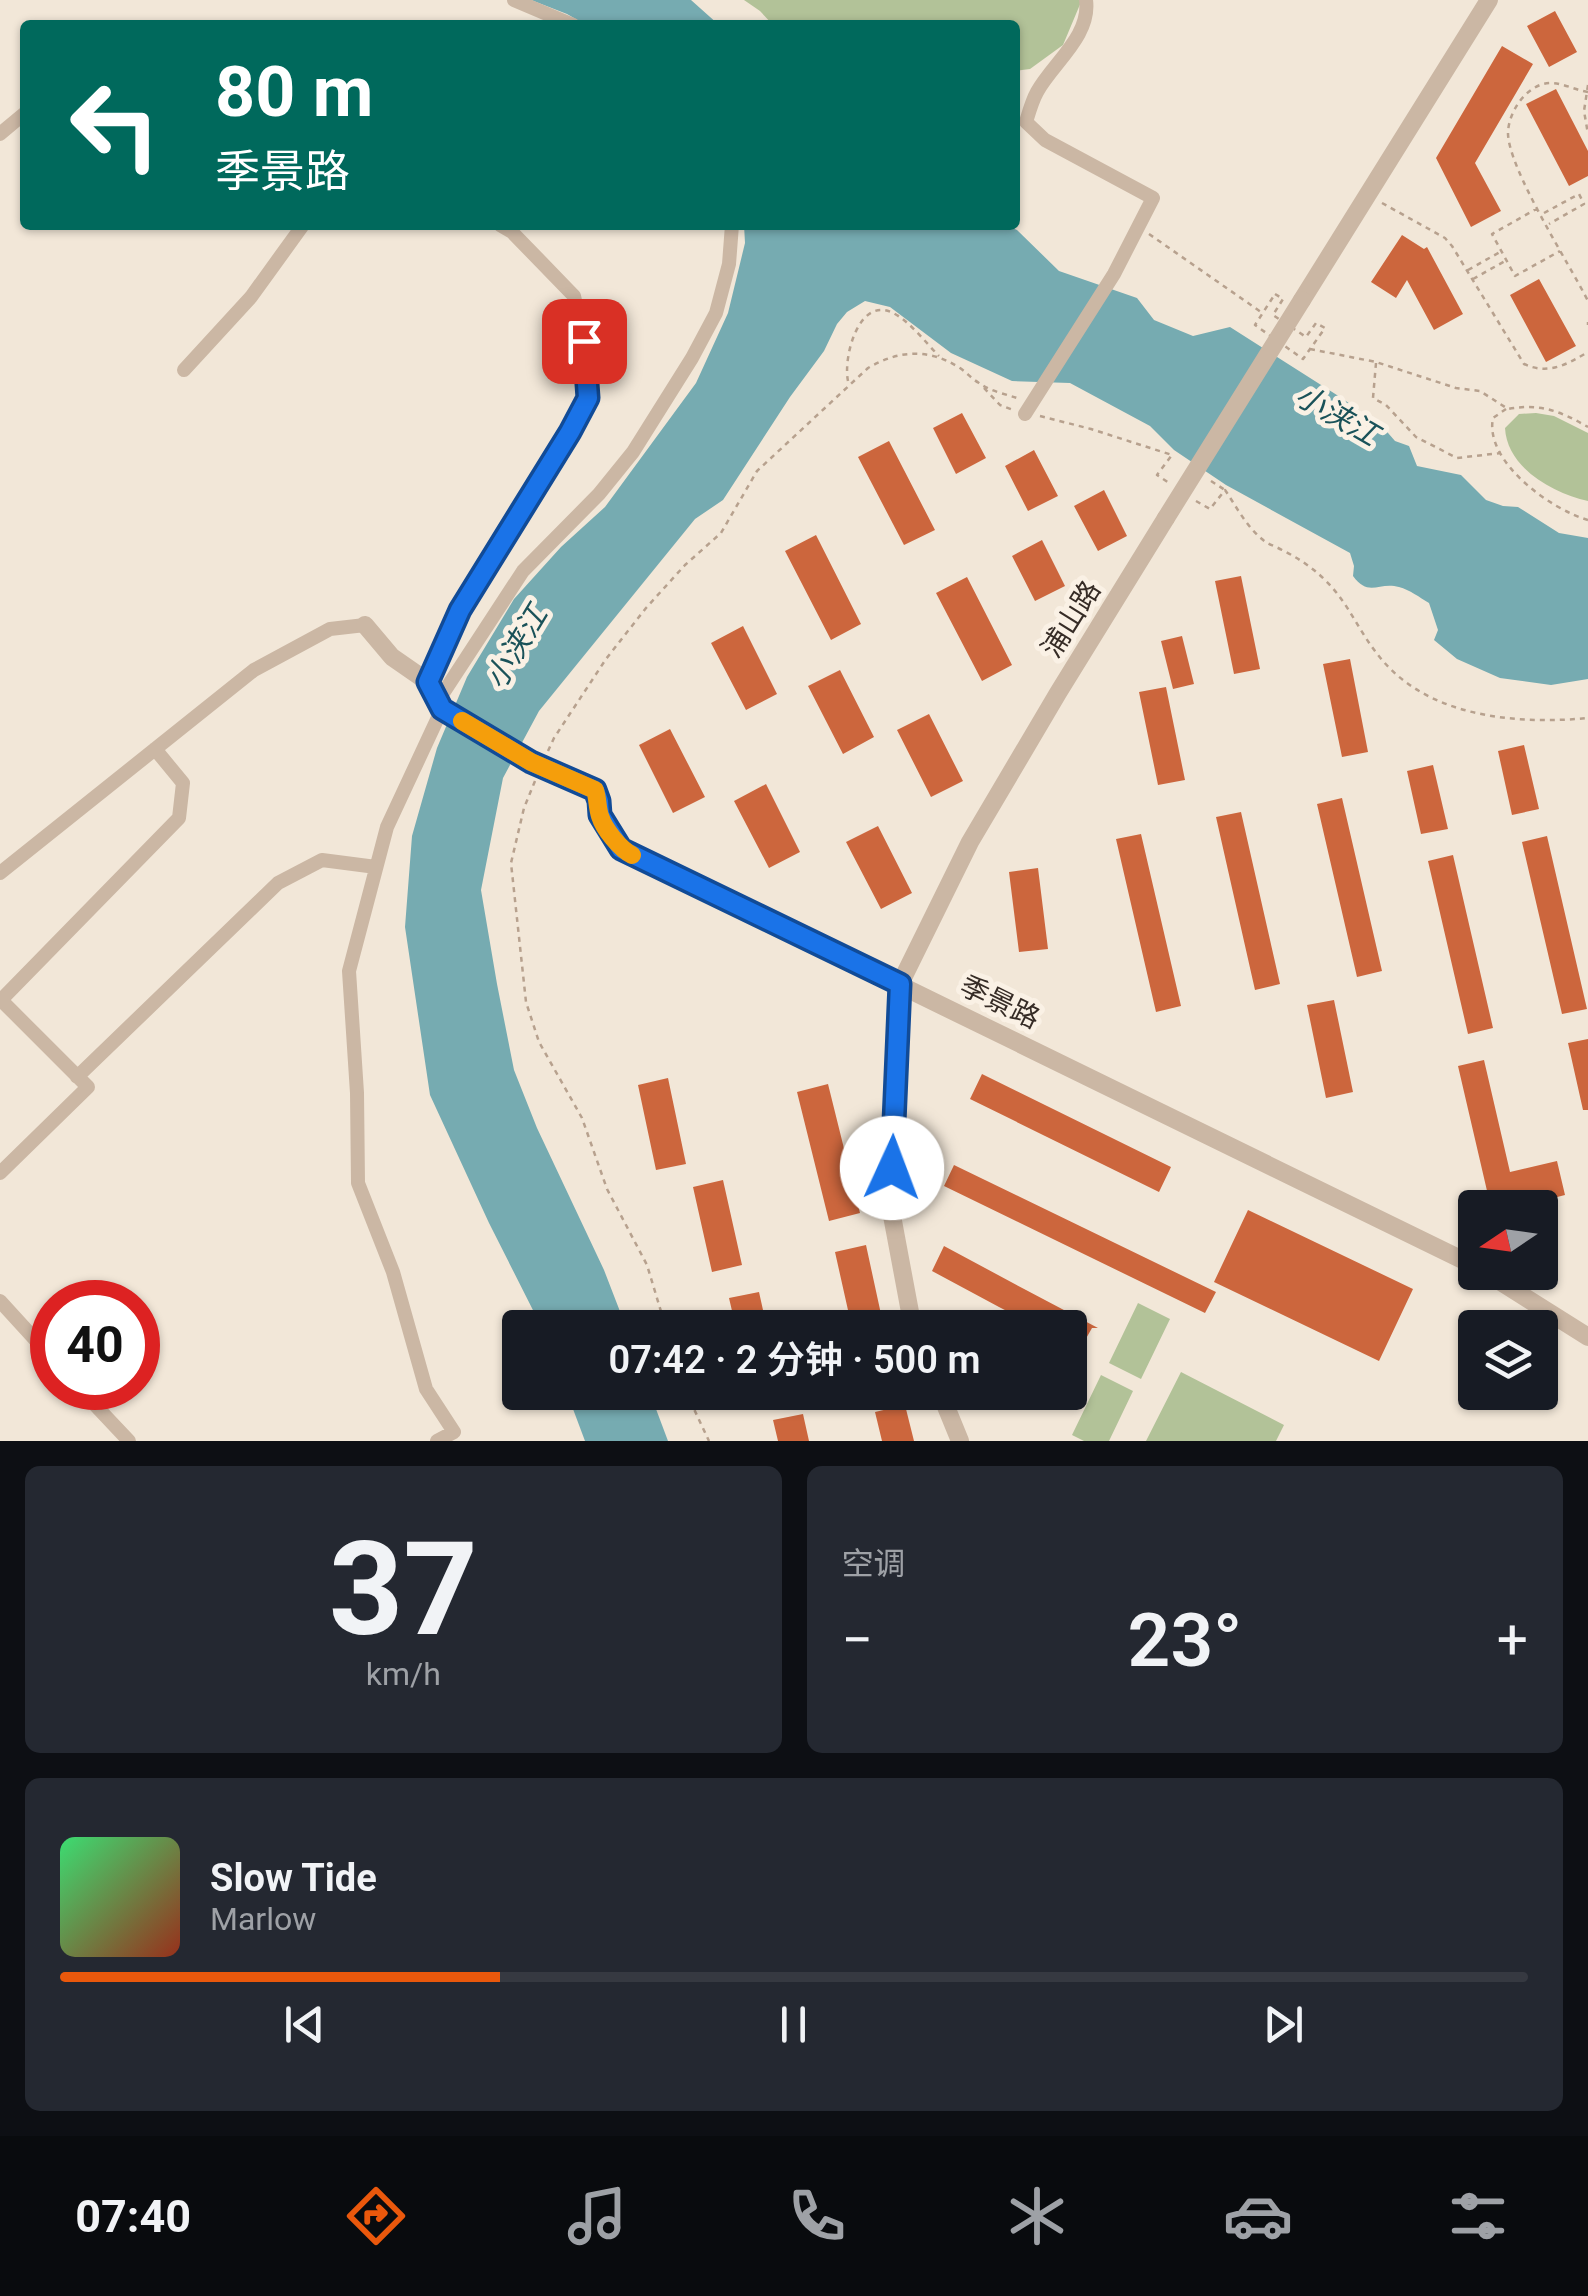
<!DOCTYPE html>
<html lang="zh">
<head>
<meta charset="utf-8">
<style>
  :root { --surface:#171b24; --page:#242831; --text:#f1f3f6; --muted:#9ea1a6; --line:#363941; --accent:#ea580c }
  body { margin:0; font-family:Roboto,"Noto Sans SC",sans-serif; background:var(--page); color:var(--text); height:100vh; display:flex; flex-direction:column; font-size:38px; white-space:nowrap }
  * { box-sizing:border-box; margin:0 }
  p { font-size:32px; color:var(--muted) }
  .icon { flex:none; width:55px; height:55px; fill:none; stroke:currentColor; stroke-width:2; stroke-linecap:round; stroke-linejoin:round }
  .map { position:relative; height:1441px; overflow:hidden }
  .drawer { display:flex; flex-direction:column; gap:25px; padding:25px; background:#0d0f14; flex:1 }
  .drawer>* { flex:none }
  .top-card { position:absolute; left:20px; top:20px; width:1000px; height:210px; border-radius:10px; box-shadow:0 2px 8px #0004; background:#00695c; color:#fff; overflow:hidden }
  .needle { width:65px; rotate:257deg }
  .buttons { position:absolute; left:1458px; top:1190px; display:grid; gap:20px }
  .buttons a { display:grid; place-items:center; width:100px; height:100px; border-radius:10px; background:var(--surface); box-shadow:0 2px 8px #0004; font-size:50px }
  .speed { position:absolute; left:30px; top:1280px; display:flex; gap:20px; font-size:50px; font-weight:700; text-align:center }
  .speed>* { display:grid; place-content:center; width:130px; height:130px; border-radius:50%; background:var(--surface); box-shadow:0 2px 8px #0004; line-height:1 }
  .speed .limit { border:15px solid #d22; background:#fff; color:#111 }
  .pin { position:absolute; display:grid; place-items:center; width:85px; height:85px; color:#fff; margin:-42px; border-radius:20px; box-shadow:0 5px 15px #0006 }
  .me { position:absolute; width:110px; margin:-55px; rotate:2deg; stroke-linejoin:round; filter:drop-shadow(0 0 8px #0008) }
  .turn { display:flex; align-items:center; gap:35px; height:210px; padding:0 30px; font-size:45px }
  .turn .icon { width:130px; height:130px; stroke-width:2.5 }
  .turn b { display:block; font-size:70px; line-height:85px }
  .big { font-size:75px; font-weight:600; line-height:1.1 }
  .drawer .tile { flex:1; display:flex; flex-direction:column; justify-content:center; gap:15px; min-width:0; padding:0 35px; border-radius:15px; background:var(--page) }
  .drawer .dial { align-items:center; gap:0 }
  .dial b { font-size:130px; line-height:1 }
  .song { display:flex; align-items:center; gap:30px }
  .cover { width:120px; height:120px; border-radius:15px; background:linear-gradient(135deg,hsl(140 70% 55%),hsl(10 70% 35%)) }
  .played { height:10px; border-radius:5px; background:linear-gradient(90deg,var(--accent) 30%,var(--line) 30%) }
  .keys { display:flex; justify-content:space-around; direction:ltr }
  .heat { display:flex; justify-content:space-between; align-items:center; font-size:55px; direction:ltr }
  .drawer .tiles { flex:1; display:grid; gap:25px; grid-template-columns:1fr 1fr }
  .tile:last-child { grid-column:span 2 }
  .trip { position:absolute; left:502px; top:1310px; width:585px; height:100px; border-radius:10px; background:var(--surface); box-shadow:0 2px 8px #0004; font-weight:600; line-height:100px; text-align:center }
  .dock { display:flex; height:160px; justify-content:space-around; align-items:center; background:#090b0e; color:var(--muted) }
  .dock .icon { width:70px; height:70px }
  .dock .active { color:var(--accent) }
  .dock b { font-size:45px; color:var(--text) }
  .map>svg:first-child { display:block }
</style>
</head>
<body>
<div class="map">
<svg width="1588" height="1441" viewBox="0 0 1588 1441">
  <rect width="100%" height="100%" fill="#f2e7d8"/>
  <!-- green -->
  <path fill="#b2c298" d="M744 0H1081V2L1063 45 1030 69 1015 71V25H773L760 11Z
    M1536 413 1554 416 1588 433V501C1553 493 1507 468 1505 428L1519 414Z
    M1138 1303 1170 1319 1141 1379 1109 1363Z
    M1181 1372 1284 1425 1276 1441H1146Z
    M1101 1375 1133 1391 1109 1441H1084L1072 1435Z"/>
  <!-- water -->
  <path fill="#76abb1" d="M531 0H691L719 25H586L567 14Z
    M744 225H1006L1017 230 1059 271 1137 298 1154 320 1193 336 1230 327 1340 397 1382 426 1395 441 1409 446 1417 466 1461 475 1486 500 1503 506 1518 507 1559 533 1588 538V679L1551 685 1500 678 1457 659 1434 640 1438 630 1429 603C1419 597 1410 590 1399 587 1379 581 1369 598 1353 576L1354 566 1350 553 1226 485 1174 450 1150 426 1070 383 1012 381 951 353 890 307 865 301 847 312 837 324 824 351 790 397 723 500 695 519 539 711 503 778 481 890 497 984 514 1070 537 1128 604 1270 626 1327 542 1328 489 1223 430 1095 405 927 412 836 437 748 467 677 514 599 561 547 605 507 696 383 728 313 745 243Z
    M567 1393H650L668 1441H585Z"/>
  <!-- building -->
  <path fill="#cc663d" d="M1555 11 1577 52 1549 67 1527 26Z
    M1502 46 1533 64 1475 163 1501 211 1471 227 1436 158Z
    M1556 89 1588 151V176L1569 186 1526 104Z
    M1402 235 1424 249 1427 247 1463 314 1434 330 1407 280 1396 298 1371 282Z
    M1539 279 1576 346 1546 362 1510 295Z
    M962 413 986 458 956 474 933 428Z
    M889 441 935 530 904 545 858 457Z
    M1034 450 1058 496 1028 511 1005 466Z
    M1104 490 1127 536 1098 551 1074 506Z
    M816 535 861 624 831 640 785 551Z
    M1042 540 1065 586 1035 601 1012 556Z
    M1241 576 1260 669 1234 674 1215 581Z
    M967 577 1012 665 982 681 936 593Z
    M743 626 777 694 746 710 711 643Z
    M1182 636 1194 684 1173 689 1161 641Z
    M1350 659 1368 752 1342 757 1323 664Z
    M840 670 874 737 843 754 808 686Z
    M1166 687 1185 780 1158 785 1139 692Z
    M929 714 963 781 931 797 897 730Z
    M670 729 705 797 673 813 639 745Z
    M1524 745 1539 809 1512 815 1498 751Z
    M1433 765 1448 829 1421 834 1407 771Z
    M766 784 800 852 769 868 734 801Z
    M1342 798 1382 971 1357 977 1317 804Z
    M1241 812 1280 984 1255 990 1216 817Z
    M878 826 912 893 881 909 846 842Z
    M1141 834 1181 1006 1156 1012 1116 839Z
    M1547 836 1587 1009 1562 1014 1522 842Z
    M1453 855 1493 1028 1468 1034 1428 861Z
    M1038 868 1048 949 1019 952 1009 872Z
    M1334 1000 1353 1092 1326 1098 1307 1005Z
    M1588 1039V1110H1583L1568 1043Z
    M1484 1060 1510 1172 1557 1161 1565 1195 1514 1208H1491L1458 1066Z
    M982 1074 1171 1167 1159 1192 970 1099Z
    M668 1078 686 1164 656 1170 638 1085Z
    M828 1084 860 1213 829 1221 797 1092Z
    M954 1165 1216 1292 1205 1313 944 1186Z
    M723 1180 742 1265 712 1272 693 1187Z
    M1248 1210 1413 1289 1379 1361 1214 1282Z
    M866 1245 884 1328H852L835 1252Z
    M944 1246 1026 1290 1098 1328H1092L1080 1349 1070 1344V1328H1040L999 1307 932 1271Z
    M759 1292 767 1328H736L729 1298Z
    M905 1405 914 1441H882L875 1412Z
    M803 1414 809 1441H778L773 1420Z"/>
  <g fill="none" stroke-linecap="round" stroke-linejoin="round">
    <!-- path -->
    <path stroke="#b7a18e" stroke-width="2.5" stroke-dasharray="5 5" stroke-linecap="butt" d="M1588 85 1584 111 1588 134
      M1588 92C1573 90 1559 80 1543 84 1523 90 1509 113 1508 132 1507 167 1570 265 1588 301
      M1382 203 1445 238 1452 246 1524 364C1548 375 1566 365 1588 352
      M1538 208 1492 234 1515 276 1560 251
      M1544 213 1579 194 1584 204 1549 224
      M1149 234 1261 312
      M1468 270 1500 252
      M1473 279 1505 261
      M1275 294 1283 299 1273 315 1306 337 1316 323 1325 328 1303 359 1255 325Z
      M1588 322V325
      M1310 349 1376 362 1456 388 1480 391 1508 409C1540 403 1560 411 1588 427
      M1376 363 1373 398 1386 405 1416 437 1457 458 1501 453
      M848 381C843 358 858 298 891 312 909 320 925 342 939 356
      M984 388 1000 405 1013 410
      M1506 409 1493 418C1484 462 1552 510 1588 520
      M1040 416 1091 429 1172 455 1157 475 1169 483
      M1211 481 1225 490
      M1196 501 1210 509 1225 490C1236 506 1246 526 1262 539 1267 544 1275 546 1282 550 1298 558 1312 567 1325 580 1348 602 1358 630 1378 655 1426 717 1515 725 1588 718
      M548 751 554 738 606 659 646 608 685 565 721 533 757 471 868 368C899 350 929 348 960 368 967 373 972 379 979 383 990 391 1005 394 1017 398
      M535 781 524 808 511 863 526 1002 539 1042 582 1118 607 1189 647 1265 666 1328
      M686 1392 709 1441"/>
    <!-- minor -->
    <path stroke="#cbb7a4" stroke-width="14" d="M514 0 573 25
      M0 134 25 113
      M184 370 251 297 303 225
      M1025 414 1114 274 1153 198 1045 140 1026 122C1029 112 1032 101 1037 92 1053 63 1091 36 1086 0
      M428 682 460 611 570 432 588 399 584 341 574 296 512 232 500 225
      M438 701 523 571 599 494 633 452 692 358 716 313 729 264 732 225
      M0 873 254 670 330 629 365 625
      M0 999 88 1087 0 1173
      M0 1001 179 818 183 783 155 749
      M77 1077 278 883 322 860 376 867
      M0 1301 52 1358
      M79 1388 129 1441
      M437 1441 454 1432 426 1389 393 1272 358 1183 357 1093 349 971 387 827 442 709"/>
    <!-- tertiary -->
    <path stroke="#cbb7a4" stroke-width="18" d="M1302 300 1489 0
      M365 625 392 657 428 682 442 709 531 762 595 790 599 801V815L621 849 1475 1266
      M1485 1272 1588 1337
      M913 1328 890 1205 894 1093 900 984 970 842 1058 693 1166 518
      M940 1392 960 1441"/>
    <!-- tertiary-bridge -->
    <path stroke="#cbb7a4" stroke-width="18" d="M1166 518 1302 300"/>
  </g>
  <g fill="none" stroke-linecap="round" stroke-linejoin="round">
    <!-- route casing -->
    <g stroke="#114b97" stroke-width="25">
      <path id="route" d="M584 341 588 398 570 432 460 610 428 682 442 709 531 762 595 790 599 801 600 815 621 849 900 984 892 1168"/>
    </g>
    <!-- route -->
    <use href="#route" stroke="#1a73e8" stroke-width="18"/>
    <!-- slow -->
    <path stroke="#f59e0b" stroke-width="18" d="M462 721 531 762 595 790C598 799 597 807 600 816 604 829 620 849 632 855"/>
  </g>
  <g text-anchor="middle" dominant-baseline="central" stroke-width="10" stroke-linejoin="round" paint-order="stroke">
    <!-- street labels -->
    <g font-size="28" fill="#362c26" stroke="#faf1e5">
      <text transform="translate(1071 619) rotate(-58)">浦山路</text>
      <text transform="translate(1000 1002) rotate(26)">季景路</text>
    </g>
    <!-- water labels -->
    <g font-size="30" font-style="italic" fill="#1a5259" stroke="#faf1e5">
      <text transform="translate(1337 415) rotate(30)">小浃江</text>
      <text transform="translate(516 647) rotate(-59)">小浃江</text>
    </g>
  </g>
</svg>
<div class="buttons">
<a><svg class="needle" viewBox="-14 -14 28 28"><path d="M0-13l5 13h-10z" fill="#e53935"/><path d="M0 13l5-13h-10z" fill="#9ea1a6"/></svg></a>
<a><svg class="icon" aria-label="layers" viewBox="0 0 24 24"><path d="M12 4l9 5-9 5-9-5zM3 14l9 5 9-5"/></svg></a>
</div>
<div class="speed"><div class="limit">40</div></div>
<div class="pin" style="left:584px;top:341px;background:#d93025"><svg class="icon" aria-label="arrive" viewBox="0 0 24 24"><path d="M6 21V4h12l-3 4 3 4H6"/></svg></div>
<svg class="me" style="left:892px;top:1168px" viewBox="-20 -20 40 40"><circle r="19" fill="#fff"/><path d="M0-13L10 11 0 6-10 11z" fill="#1a73e8"/></svg>
<div class="trip">07:42 · 2 分钟 · 500 m</div>
<div class="top-card">
<div class="turn"><svg class="icon" aria-label="left" viewBox="0 0 24 24"><path d="M17 20v-9H6M10 6l-5 5 5 5"/></svg><div><b>80 m</b>季景路</div></div>
</div>
</div>
<section class="drawer">
<div class="tiles">
<div class="tile dial"><b>37</b><p>km/h</p></div>
<div class="tile"><p>空调</p>
<div class="heat"><a>−</a><b class="big">23°</b><a>+</a></div>
</div>
<div class="tile">
<div class="song"><i class="cover"></i><div><b>Slow Tide</b><p>Marlow</p></div></div>
<div class="played"></div>
<div class="keys"><svg class="icon" aria-label="previous" viewBox="0 0 24 24"><path d="M18 5L8 12l10 7zM5 5v14"/></svg><svg class="icon" aria-label="pause" viewBox="0 0 24 24"><path d="M8 5v14M16 5v14"/></svg><svg class="icon" aria-label="next" viewBox="0 0 24 24"><path d="M6 5l10 7-10 7zM19 5v14"/></svg></div>
</div>
</div>
</section>
<nav class="dock">
<b>07:40</b>
<svg class="icon active" aria-label="directions" viewBox="0 0 24 24"><path d="M12 3l9 9-9 9-9-9zM9 14v-3h6M13 9l2 2-2 2"/></svg>
<svg class="icon" aria-label="music" viewBox="0 0 24 24"><path d="M9 18V5l10-2v13"/><circle cx="6" cy="18" r="3"/><circle cx="16" cy="16" r="3"/></svg>
<svg class="icon" aria-label="phone" viewBox="0 0 24 24"><path d="M5 4h4l2 5-3 2q2 4 5 5l2-3 5 2v4C11 20 4 13 5 4z"/></svg>
<svg class="icon" aria-label="climate" viewBox="0 0 24 24"><path d="M12 3v18M4 7l16 10M4 17L20 7"/></svg>
<svg class="icon" aria-label="car" viewBox="0 0 24 24"><path d="M5 17H2v-5l4-1 3-4h7l3 4 3 1v5h-3M9 17h6M6 11h13"/><circle cx="7" cy="17" r="2"/><circle cx="17" cy="17" r="2"/></svg>
<svg class="icon" aria-label="filters" viewBox="0 0 24 24"><path d="M4 7h16M4 17h16"/><circle cx="9" cy="7" r="2"/><circle cx="15" cy="17" r="2"/></svg>
</nav>
</body>
</html>
